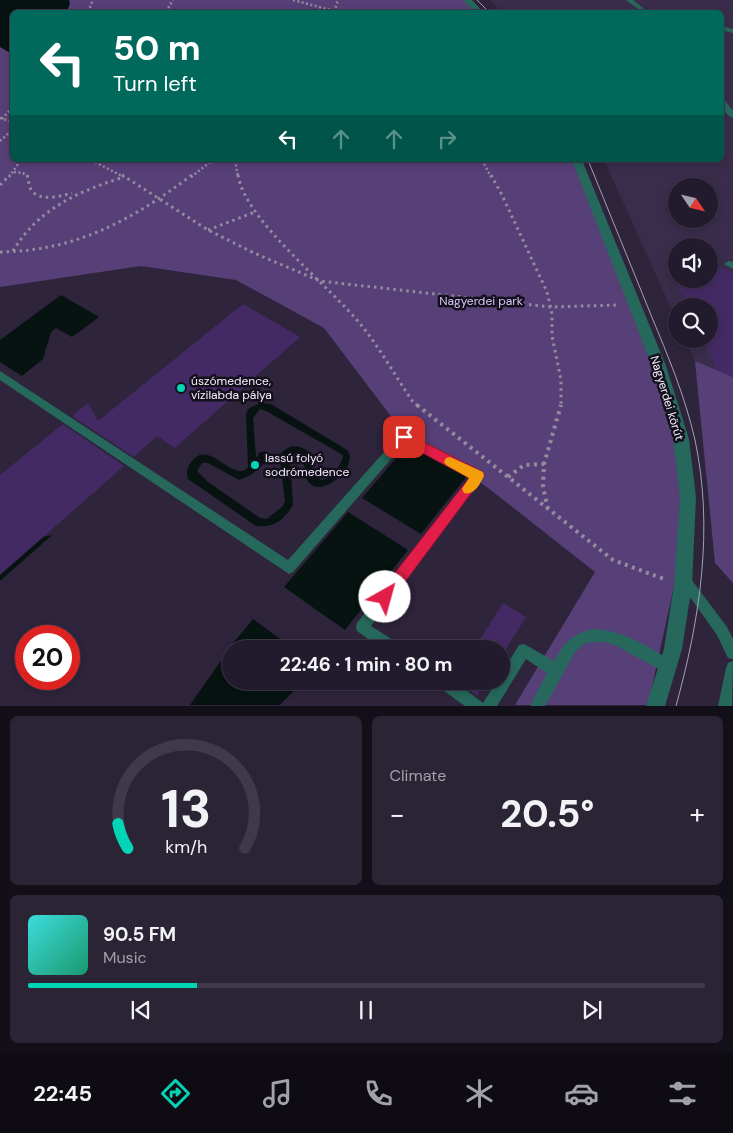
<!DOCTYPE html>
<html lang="en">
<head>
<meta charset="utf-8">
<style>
  :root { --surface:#221b2d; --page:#2a2435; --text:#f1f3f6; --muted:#a2a1aa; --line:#3f3949; --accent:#02d5b6 }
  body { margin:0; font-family:"DM Sans",sans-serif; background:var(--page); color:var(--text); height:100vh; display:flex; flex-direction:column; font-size:19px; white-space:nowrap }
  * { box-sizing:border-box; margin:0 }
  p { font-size:16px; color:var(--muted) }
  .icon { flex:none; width:28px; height:28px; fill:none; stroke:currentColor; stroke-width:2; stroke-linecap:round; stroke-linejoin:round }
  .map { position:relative; height:706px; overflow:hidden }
  .sheet { display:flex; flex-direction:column; gap:10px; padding:10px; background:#130f19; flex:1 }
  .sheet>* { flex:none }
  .top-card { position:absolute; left:10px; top:10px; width:714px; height:152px; border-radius:8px; box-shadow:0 2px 8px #0003,0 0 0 1px var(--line); background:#00695c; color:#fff; overflow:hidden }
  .needle { width:32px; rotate:125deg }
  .fabs { position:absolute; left:668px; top:178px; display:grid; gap:10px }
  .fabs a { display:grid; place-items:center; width:50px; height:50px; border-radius:50%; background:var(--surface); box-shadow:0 2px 8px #0003,0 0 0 1px var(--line); font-size:25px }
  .speed { position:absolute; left:15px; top:625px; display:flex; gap:10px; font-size:25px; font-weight:700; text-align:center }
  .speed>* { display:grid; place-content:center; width:65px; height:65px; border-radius:50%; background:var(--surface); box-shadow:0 2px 8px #0003,0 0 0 1px var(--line); line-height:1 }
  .speed .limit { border:8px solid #d22; background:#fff; color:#111 }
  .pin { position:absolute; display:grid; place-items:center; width:42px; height:42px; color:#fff; margin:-21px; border-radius:10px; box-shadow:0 2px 8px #0006 }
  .me { position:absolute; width:55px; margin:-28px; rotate:38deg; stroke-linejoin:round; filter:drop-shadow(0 0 4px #0008) }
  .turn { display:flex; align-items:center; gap:18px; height:105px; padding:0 20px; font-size:22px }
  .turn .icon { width:65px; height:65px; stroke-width:2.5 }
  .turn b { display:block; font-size:35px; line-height:42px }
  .lanes { display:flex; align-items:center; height:48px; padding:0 20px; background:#0003; justify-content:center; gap:25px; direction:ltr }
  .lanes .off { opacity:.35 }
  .big { font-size:38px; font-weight:700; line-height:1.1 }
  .sheet .widget { flex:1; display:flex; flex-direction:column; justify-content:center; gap:8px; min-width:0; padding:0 18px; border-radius:8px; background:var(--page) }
  .sheet .dial { align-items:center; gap:0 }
  .dial svg { height:130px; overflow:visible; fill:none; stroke:var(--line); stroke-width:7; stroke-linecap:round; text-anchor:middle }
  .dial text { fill:var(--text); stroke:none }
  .song { display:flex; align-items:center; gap:15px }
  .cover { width:60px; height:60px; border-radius:8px; background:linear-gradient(135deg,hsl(180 70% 55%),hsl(160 70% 35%)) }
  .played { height:5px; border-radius:2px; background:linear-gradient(90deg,var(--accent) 25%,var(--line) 25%) }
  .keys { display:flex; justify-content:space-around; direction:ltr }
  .heat { display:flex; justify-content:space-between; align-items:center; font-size:28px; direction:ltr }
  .sheet .tiles { flex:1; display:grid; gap:10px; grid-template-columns:1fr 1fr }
  .widget:last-child { grid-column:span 2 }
  .trip { position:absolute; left:222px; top:640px; width:288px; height:50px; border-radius:25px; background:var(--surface); box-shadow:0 2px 8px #0003,0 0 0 1px var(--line); font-weight:700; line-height:50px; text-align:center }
  .dock { display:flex; height:80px; justify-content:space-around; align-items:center; background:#0e0b12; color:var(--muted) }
  .dock .icon { width:35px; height:35px }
  .dock .active { color:var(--accent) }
  .dock b { font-size:22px; color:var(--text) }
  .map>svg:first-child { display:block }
</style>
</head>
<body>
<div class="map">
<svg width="733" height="706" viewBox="0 0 733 706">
  <rect width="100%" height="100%" fill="#2e243c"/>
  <!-- built -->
  <path fill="#392d4b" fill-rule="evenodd" d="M490 0H733V446L685 339H709V306H676V319L604 160H721V12H502ZM676 186H709V219H676ZM676 246H709V279H676Z"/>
  <!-- green -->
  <path fill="#574078" d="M0 0H467L479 12H12V160H577L681 439 679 563 648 705H515L595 572 492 491 393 419 324 328 236 280 141 266 0 287Z
    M695 361 733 377V583L715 563Z"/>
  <!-- water -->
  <path fill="#061310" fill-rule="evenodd" d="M0 0H69L70 3 67 12H12V54L0 47Z
    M61 295 99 317 72 337 56 328 51 332 43 359 22 376 0 362V340Z
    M260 403 271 404 347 450C358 463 333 488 318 487 296 484 313 454 293 454L290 459 293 505C284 520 274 528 256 526L188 479C186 472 187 467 192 461 209 440 228 477 245 470L248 467 246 414 248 409ZM260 409 266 411 343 455C342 465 331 480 321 480L313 475 307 450C295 444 290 445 280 454V461L285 501 283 506 267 519 260 518 208 482 197 471 202 463H208L239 480 251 475 267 461 265 451 258 453 259 456 256 457 253 418Z
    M409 443 467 476 421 534 362 498Z
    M348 512 408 550 345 630 284 587Z
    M52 535 0 581V546Z
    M253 619 294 649H231V681H303L280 705H190L234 642Z"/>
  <!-- building -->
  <path fill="#442a64" d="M709 264 733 273V377L717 370 703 339H709V306H688L675 279H709Z
    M243 304 300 337 175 448 157 436 134 457 72 416 88 403 98 421Z
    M63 424 124 466 0 575V475Z
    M503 603 526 617 506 649H474Z
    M457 681H486L477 696Z"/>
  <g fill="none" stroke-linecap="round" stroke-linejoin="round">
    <!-- path-far2 -->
    <path stroke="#938c9f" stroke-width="2.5" stroke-dasharray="2 2.5" stroke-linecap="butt" d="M293 0 334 11
      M88 12 93 0
      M166 12 173 0
      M315 12 329 10
      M334 12 338 0
      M0 118 12 122
      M2 119 12 108
      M0 141 12 130
      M91 160 124 177
      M235 160 238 177
      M482 160 491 177
      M14 172 23 173 28 177
      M9 177 21 160
      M191 177 213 160"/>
    <!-- path-far1 -->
    <path stroke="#938c9f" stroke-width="3" stroke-dasharray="2.5 4" stroke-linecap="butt" d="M27 175C29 180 28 186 32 191 40 202 61 196 72 193
      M122 175 208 230 254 253 320 281 551 307 618 305
      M238 175C245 221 332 288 362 326 381 350 396 377 413 402L418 406
      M491 175 502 195 547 292 552 314V336L561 380V406
      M0 185 10 175
      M208 230 255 212
      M13 251C38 209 79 191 124 177
      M0 252C76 251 132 220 192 175"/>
    <!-- path -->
    <path stroke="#938c9f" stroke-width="4" stroke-dasharray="3 4.5" stroke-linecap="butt" d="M417 405 613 560 664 579
      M508 477 524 465 544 464
      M548 509 543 487 544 464 561 405"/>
    <!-- service -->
    <path fill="#26695c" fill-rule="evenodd" d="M626 0H633L648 12H642Z
      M721 26 733 29V33L721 30Z
      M721 99H724L733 111V118C725 115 721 107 721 99Z
      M729 261 733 262V269L724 264Z
      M0 371 288 560 400 434 404 433 408 434 482 473 484 476 371 626 399 644 400 649H382L357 631 356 627 357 623 470 477 405 443 293 572 289 574 0 380Z
      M684 573 688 575 727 627 733 639V659L728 658 717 635 680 583 678 579 680 575Z
      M592 629C622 630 647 646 672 661L674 666 672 671 667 673 662 671 617 646 605 642H592L584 644 575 652 545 706H530L547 673 526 659 497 706H465L437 686 435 681H454L483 703 497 681H501V674L519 645 524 644 554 661C565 642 570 636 592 629Z
      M733 661 732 706H718L726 668 728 663Z"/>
    <!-- tertiary -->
    <path fill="#26695c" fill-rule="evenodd" d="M463 0H472L483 12H475Z
      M572 160H582L666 366 689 439 696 497 692 585 682 649 665 706H646L664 649 674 585 680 497 673 439 652 366Z"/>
    <!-- tram -->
    <path stroke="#a7a0b3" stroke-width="1" d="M477 0 489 12
      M588 160C609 212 630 263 651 315 668 356 685 396 695 440 714 529 700 619 676 706"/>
  </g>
  <!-- route -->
  <path fill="#e11d48" stroke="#92132f" d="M404 432 483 472 484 476 390 602 385 604 380 602 378 597 380 592 469 478 400 441 398 437 400 434Z"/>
  <!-- slow -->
  <path fill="#f59e0b" d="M450 457 483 472 484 476C480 484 474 496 464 493L462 489 469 478 446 465 444 462 446 458Z"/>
  <!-- markers -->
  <g fill="#02d5b6" stroke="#14101b" stroke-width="2">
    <circle cx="181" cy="388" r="5"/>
    <circle cx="255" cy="465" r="5"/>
  </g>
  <g text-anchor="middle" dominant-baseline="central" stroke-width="5" stroke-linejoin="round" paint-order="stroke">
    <!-- park labels -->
    <g font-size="12" fill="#dbc7fd" stroke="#14101b">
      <text x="481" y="301">Nagyerdei park</text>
    </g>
    <!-- poi labels -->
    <g font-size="12" fill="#f3eefe" stroke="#14101b" text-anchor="start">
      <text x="191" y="381">úszómedence,<tspan x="191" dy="14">vízilabda pálya</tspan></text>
      <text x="265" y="458">lassú folyó<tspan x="265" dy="14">sodrómedence</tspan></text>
    </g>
    <!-- street labels -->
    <g font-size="12" fill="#f3eefe" stroke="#14101b">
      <text transform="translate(667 398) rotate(73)">Nagyerdei körút</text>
    </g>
  </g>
</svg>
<div class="fabs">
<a><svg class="needle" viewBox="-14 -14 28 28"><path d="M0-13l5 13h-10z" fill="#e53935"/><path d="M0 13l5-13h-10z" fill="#a2a1aa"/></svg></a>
<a><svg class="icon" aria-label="sound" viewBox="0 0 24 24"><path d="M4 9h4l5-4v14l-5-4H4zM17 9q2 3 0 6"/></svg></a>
<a><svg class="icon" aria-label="search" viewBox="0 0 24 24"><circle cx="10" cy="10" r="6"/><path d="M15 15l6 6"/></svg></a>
</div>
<div class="speed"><div class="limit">20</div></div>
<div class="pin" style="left:404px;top:437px;background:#d93025"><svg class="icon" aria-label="arrive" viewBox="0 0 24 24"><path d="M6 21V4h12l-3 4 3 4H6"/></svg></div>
<svg class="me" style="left:385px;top:597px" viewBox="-20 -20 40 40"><circle r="19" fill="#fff"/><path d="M0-13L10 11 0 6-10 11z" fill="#e11d48"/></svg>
<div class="trip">22:46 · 1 min · 80 m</div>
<div class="top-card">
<div class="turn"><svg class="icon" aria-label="left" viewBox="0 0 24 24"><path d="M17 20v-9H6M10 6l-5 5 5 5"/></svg><div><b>50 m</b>Turn left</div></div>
<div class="lanes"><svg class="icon" aria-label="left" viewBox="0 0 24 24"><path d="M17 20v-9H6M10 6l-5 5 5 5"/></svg><svg class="icon off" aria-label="ahead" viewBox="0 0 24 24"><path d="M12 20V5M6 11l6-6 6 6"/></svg><svg class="icon off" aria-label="ahead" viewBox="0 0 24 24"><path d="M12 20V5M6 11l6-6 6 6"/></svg><svg class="icon off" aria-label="right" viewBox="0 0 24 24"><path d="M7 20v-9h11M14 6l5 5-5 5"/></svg></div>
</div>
</div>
<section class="sheet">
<div class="tiles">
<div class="widget dial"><svg viewBox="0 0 100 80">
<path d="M14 69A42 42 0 1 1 86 69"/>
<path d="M14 69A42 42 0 0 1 8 54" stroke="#02d5b6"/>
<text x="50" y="56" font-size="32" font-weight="700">13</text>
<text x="50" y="72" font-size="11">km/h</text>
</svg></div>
<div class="widget"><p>Climate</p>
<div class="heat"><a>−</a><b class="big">20.5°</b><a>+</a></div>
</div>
<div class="widget">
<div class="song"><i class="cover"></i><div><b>90.5 FM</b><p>Music</p></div></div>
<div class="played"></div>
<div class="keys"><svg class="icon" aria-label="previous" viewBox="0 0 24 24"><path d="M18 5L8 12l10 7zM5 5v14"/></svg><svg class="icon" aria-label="pause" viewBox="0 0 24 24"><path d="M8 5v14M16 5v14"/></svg><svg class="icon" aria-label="next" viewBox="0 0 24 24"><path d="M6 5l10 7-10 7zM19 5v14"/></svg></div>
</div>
</div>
</section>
<nav class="dock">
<b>22:45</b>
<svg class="icon active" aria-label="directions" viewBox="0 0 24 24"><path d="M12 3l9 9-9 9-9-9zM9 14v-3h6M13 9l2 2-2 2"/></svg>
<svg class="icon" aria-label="music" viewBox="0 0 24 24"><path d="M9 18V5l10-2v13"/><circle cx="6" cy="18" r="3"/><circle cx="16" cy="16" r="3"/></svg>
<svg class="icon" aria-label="phone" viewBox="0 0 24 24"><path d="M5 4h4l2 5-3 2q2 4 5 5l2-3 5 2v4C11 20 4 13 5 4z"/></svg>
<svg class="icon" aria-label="climate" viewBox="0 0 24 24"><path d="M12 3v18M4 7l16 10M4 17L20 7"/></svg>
<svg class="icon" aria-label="car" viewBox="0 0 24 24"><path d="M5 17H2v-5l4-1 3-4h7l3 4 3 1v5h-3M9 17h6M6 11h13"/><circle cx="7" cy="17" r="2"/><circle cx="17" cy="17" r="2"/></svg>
<svg class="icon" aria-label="filters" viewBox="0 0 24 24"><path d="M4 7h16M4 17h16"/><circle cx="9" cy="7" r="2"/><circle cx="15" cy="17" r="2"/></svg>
</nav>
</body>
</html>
